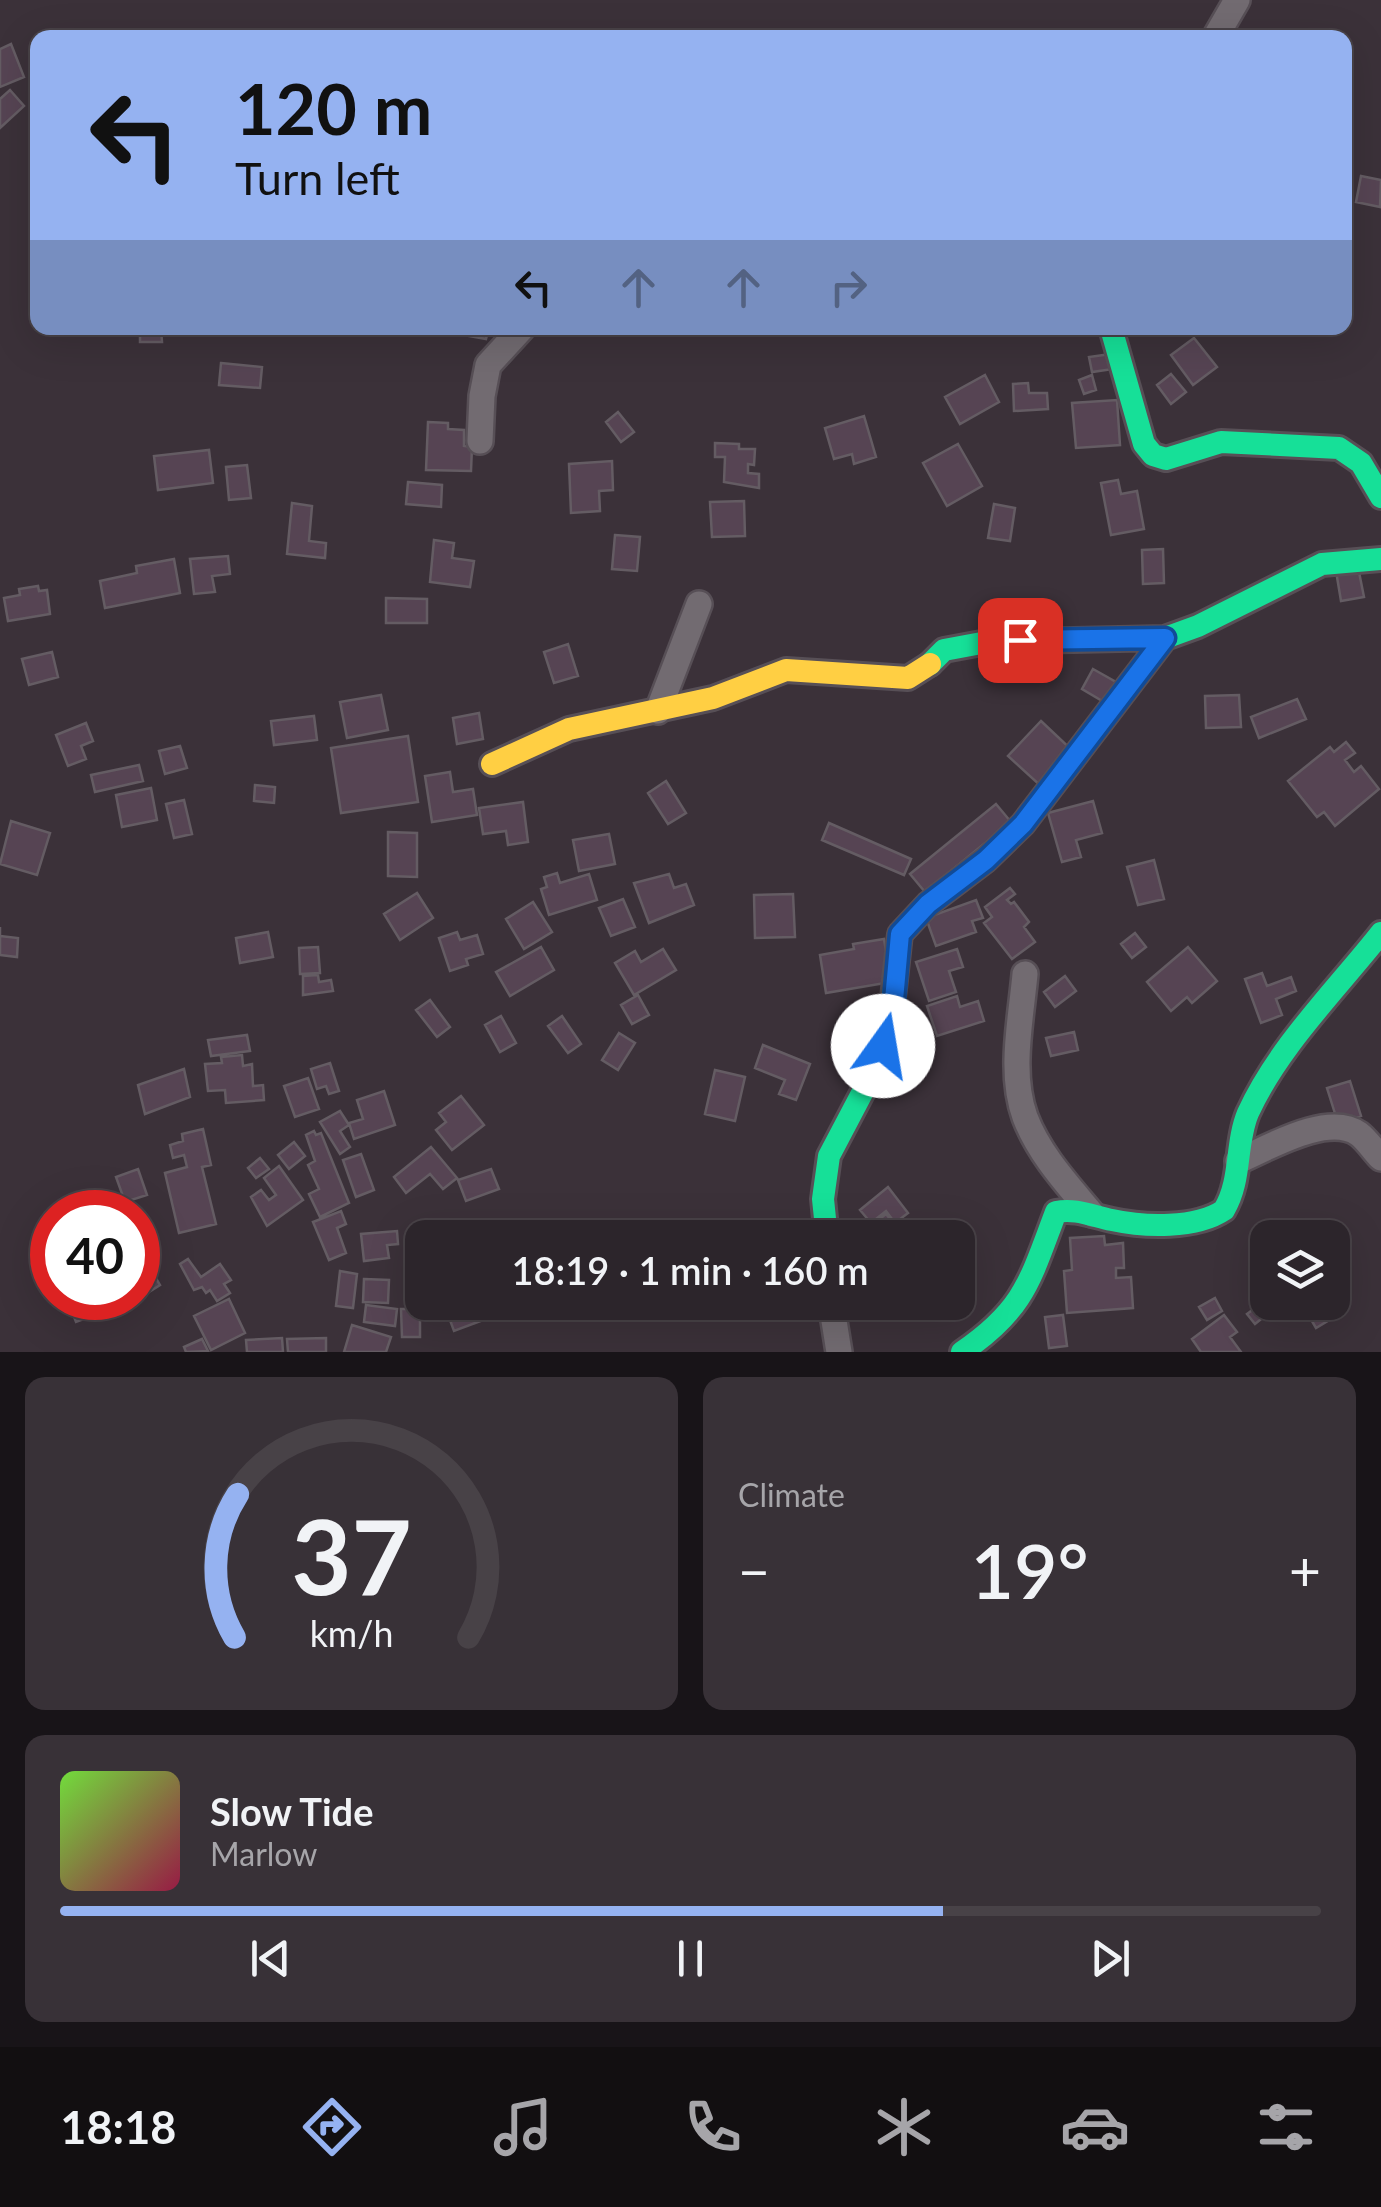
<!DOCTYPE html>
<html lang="en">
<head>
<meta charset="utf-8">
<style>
  :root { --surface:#2c252b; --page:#383137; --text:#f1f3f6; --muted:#a6a5a9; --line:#484247; --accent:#95b2f1 }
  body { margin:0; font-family:Lato,sans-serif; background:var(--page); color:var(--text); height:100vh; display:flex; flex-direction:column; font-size:38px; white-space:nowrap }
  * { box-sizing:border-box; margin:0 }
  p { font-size:32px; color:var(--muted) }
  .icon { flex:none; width:55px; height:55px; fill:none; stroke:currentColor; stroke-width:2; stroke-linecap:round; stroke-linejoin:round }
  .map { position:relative; height:1352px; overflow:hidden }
  .sheet { display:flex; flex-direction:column; gap:25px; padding:25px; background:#181418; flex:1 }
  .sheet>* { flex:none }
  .guide { position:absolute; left:30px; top:30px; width:1322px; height:305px; border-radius:20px; box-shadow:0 10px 40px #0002,0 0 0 2px var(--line); background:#95b2f1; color:#111; overflow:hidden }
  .controls { position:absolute; left:1250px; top:1220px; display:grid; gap:20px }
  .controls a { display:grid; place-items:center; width:100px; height:100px; border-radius:20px; background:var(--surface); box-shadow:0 10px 40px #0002,0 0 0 2px var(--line); font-size:50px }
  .speed { position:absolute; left:30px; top:1190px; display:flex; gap:20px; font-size:50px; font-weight:700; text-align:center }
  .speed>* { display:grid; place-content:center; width:130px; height:130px; border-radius:50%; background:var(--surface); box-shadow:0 10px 40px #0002,0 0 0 2px var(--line); line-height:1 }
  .speed .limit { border:15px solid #d22; background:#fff; color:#111 }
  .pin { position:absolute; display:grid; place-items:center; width:85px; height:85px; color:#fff; margin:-42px; border-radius:20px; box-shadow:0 5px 15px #0006 }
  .me { position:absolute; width:110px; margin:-55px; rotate:13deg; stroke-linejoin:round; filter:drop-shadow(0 0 8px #0008) }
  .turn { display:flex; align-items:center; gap:35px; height:210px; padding:0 40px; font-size:45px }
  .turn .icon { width:130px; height:130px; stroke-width:2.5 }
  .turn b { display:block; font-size:70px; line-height:85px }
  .lanes { display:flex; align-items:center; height:95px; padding:0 40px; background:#0003; justify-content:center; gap:50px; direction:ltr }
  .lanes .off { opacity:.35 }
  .big { font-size:75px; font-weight:600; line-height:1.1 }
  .sheet .tile { flex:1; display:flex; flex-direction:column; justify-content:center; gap:15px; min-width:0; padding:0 35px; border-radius:20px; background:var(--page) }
  .sheet .dial { align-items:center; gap:0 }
  .dial svg { height:260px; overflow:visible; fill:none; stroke:var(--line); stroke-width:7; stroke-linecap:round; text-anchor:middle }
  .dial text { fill:var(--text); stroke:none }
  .song { display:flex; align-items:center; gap:30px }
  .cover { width:120px; height:120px; border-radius:15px; background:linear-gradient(135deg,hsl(100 70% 55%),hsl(340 70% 35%)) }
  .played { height:10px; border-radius:5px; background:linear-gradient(90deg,var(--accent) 70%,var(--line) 70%) }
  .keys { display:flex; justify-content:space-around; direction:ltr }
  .heat { display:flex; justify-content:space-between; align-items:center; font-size:55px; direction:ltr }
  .sheet .tiles { flex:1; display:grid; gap:25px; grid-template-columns:1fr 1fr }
  .tile:last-child { grid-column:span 2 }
  .trip { position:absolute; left:405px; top:1220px; width:570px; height:100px; border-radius:20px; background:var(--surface); box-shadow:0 10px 40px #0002,0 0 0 2px var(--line); font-weight:600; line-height:100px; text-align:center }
  .tabs { display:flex; height:160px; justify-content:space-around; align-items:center; background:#120f11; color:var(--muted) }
  .tabs .icon { width:70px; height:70px }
  .tabs .current { color:var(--accent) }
  .tabs b { font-size:45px; color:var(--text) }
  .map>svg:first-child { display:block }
</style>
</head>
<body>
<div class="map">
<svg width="1381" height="1352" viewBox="0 0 1381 1352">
  <rect width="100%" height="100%" fill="#3b3139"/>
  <!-- building -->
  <path fill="#564453" stroke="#645c63" stroke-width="2.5" d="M11 44 24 77 0 87V49Z
    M10 90 24 106 0 128V99Z
    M1361 176 1381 180 1380 207 1356 202Z
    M140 328H161L162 342H140Z
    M470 328H513L512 334 488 331 486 339 469 336Z
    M1194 338 1217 367 1193 385 1171 355Z
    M1111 354 1113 369 1092 372 1089 357Z
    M221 363 262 367 260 388 219 385Z
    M1171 374 1186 392 1171 404 1157 385Z
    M985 375 999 402 960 424 945 397Z
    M1092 375 1096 390 1084 394 1079 380Z
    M1028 383 1029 393H1047L1048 409 1014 411 1013 384Z
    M1117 400 1120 445 1076 448 1072 403Z
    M618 412 634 432 621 442 606 422Z
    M864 416 876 457 854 464 852 454 834 459 825 428Z
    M428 422 448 423V429L464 430V446L472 447 471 471 426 470Z
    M715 443 739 444V449H755L754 465 748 464V473L759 474V488L724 482 725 457H715Z
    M958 444 982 486 947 506 923 463Z
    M209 450 213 483 158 490 154 456Z
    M612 461 613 490 599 491 600 511 571 513 569 464Z
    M247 465 251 498 229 500 226 467Z
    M1118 480 1121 494 1137 491 1144 529 1111 535 1101 483Z
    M408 482 442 485 441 507 406 504Z
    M744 501 745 536 712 537 710 502Z
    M292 503 312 506 309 541 326 543 325 558 287 554Z
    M994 504 1015 508 1010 541 988 538Z
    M615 535 640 537 637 571 612 569Z
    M434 540 454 543 452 558 474 561 470 587 430 582Z
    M1163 549 1164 583 1143 584 1142 550Z
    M228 556 230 574 212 576 215 592 194 594 190 559Z
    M174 559 180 593 105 608 100 581 137 573 136 566Z
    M1358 567 1364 597 1341 601 1336 571Z
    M38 586 39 591 47 590 50 614 8 621 4 598 20 595 19 589Z
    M386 598 427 599V623H386Z
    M568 644 578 676 554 683 544 652Z
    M52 652 58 677 29 685 22 659Z
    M1093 669 1116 682 1104 702 1082 689Z
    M381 695 388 730 347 738 340 702Z
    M1239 695 1241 727 1206 728 1205 696Z
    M1297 699 1306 719 1259 738 1251 717Z
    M479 713 483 739 457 744 453 718Z
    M314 716 317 740 274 745 271 721Z
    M1041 721 1075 753 1043 788 1008 756Z
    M86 723 93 741 81 746 86 759 68 766 56 735Z
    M408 736 418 802 341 813 331 748Z
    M1346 742 1355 753 1345 760 1354 772 1361 766 1379 789 1335 826 1324 812 1317 817 1288 781 1330 747 1334 752Z
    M180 746 187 768 165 774 159 751Z
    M139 765 143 781 95 792 91 775Z
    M450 772 453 792 473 789 477 815 432 822 425 776Z
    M666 781 686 813 668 824 648 793Z
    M255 785 275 787 274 803 254 801Z
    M151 788 157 820 122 827 116 795Z
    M184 800 192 834 174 838 166 804Z
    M1093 801 1102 833 1076 840 1081 857 1062 862 1048 813Z
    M523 802 528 842 508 845 506 831 483 834 479 808Z
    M996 804 1011 822 925 892 910 874Z
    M11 821 50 833 37 875 0 864Z
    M829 823 911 859 904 875 822 840Z
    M388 832 417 833V877L388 876Z
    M609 834 615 864 579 871 573 840Z
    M1154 860 1164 899 1138 905 1127 867Z
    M557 873 560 883 589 874 597 900 549 915 541 889 547 887 544 877Z
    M669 874 674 888 686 884 694 905 649 923 634 883Z
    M1010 888 1015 894 1007 900 1011 904 1014 902 1029 922 1024 927 1035 942 1012 959 984 923 992 917 985 907Z
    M417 893 433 918 400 940 384 914Z
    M793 894 795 937 755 938 754 895Z
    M623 899 635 927 611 936 599 908Z
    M976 900 983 918 972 921 976 932 936 946 926 918Z
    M533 902 552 932 524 949 506 919Z
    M0 927V936L18 938 17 957 0 955Z
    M268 932 273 957 240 963 236 938Z
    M457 932 460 940 477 935 483 954 466 959 468 965 450 971 439 938Z
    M1135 933 1146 947 1132 958 1121 944Z
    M884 939 891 982 826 993 820 955 854 949 853 944Z
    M318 947 320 973 300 974 299 948Z
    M541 947 554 970 510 996 496 972Z
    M1188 947 1217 981 1192 1003 1187 997 1171 1011 1147 982Z
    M663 949 676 970 634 995 615 963 635 951 641 962Z
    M957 949 963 967 949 971 956 992 929 1001 916 962Z
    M1262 973 1267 986 1291 977 1296 991 1276 999 1282 1015 1261 1023 1245 979Z
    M318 975 319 982 331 980 333 991 303 995V976Z
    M1065 976 1076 991 1055 1007 1044 992Z
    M638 995 649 1015 632 1024 621 1005Z
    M957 996 960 1007 978 1001 984 1021 937 1036 927 1006Z
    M430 1000 450 1027 437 1037 416 1010Z
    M501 1016 516 1043 500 1052 485 1025Z
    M562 1016 581 1044 568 1053 548 1026Z
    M1074 1032 1078 1050 1051 1056 1046 1038Z
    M619 1033 635 1043 618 1070 602 1060Z
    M247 1035 250 1051 211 1056 208 1040Z
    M763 1045 810 1064 796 1100 779 1094 785 1080 755 1068Z
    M242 1055 243 1066 252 1064 253 1086 263 1085 264 1100 226 1103 225 1090 208 1091 205 1064 222 1063 221 1057Z
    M330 1063 339 1091 329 1094 326 1086 317 1089 311 1069Z
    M184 1069 190 1097 145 1114 138 1085Z
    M715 1070 745 1077 735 1121 705 1114Z
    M308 1078 319 1109 295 1117 284 1086Z
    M1350 1081 1361 1116 1338 1123 1327 1088Z
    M384 1091 395 1125 354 1139 349 1123 363 1119 357 1100Z
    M461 1096 484 1125 452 1150 436 1130 446 1122 439 1113Z
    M340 1111 349 1125 340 1131 350 1147 340 1154 320 1122Z
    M203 1129 211 1165 202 1167 216 1224 179 1233 165 1173 187 1167 184 1155 173 1158 170 1145 183 1141 182 1134Z
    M314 1131 316 1135 321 1133 349 1203 320 1217 309 1194 319 1189 308 1165 315 1161 306 1135Z
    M294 1142 305 1156 289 1169 278 1155Z
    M431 1147 457 1178 443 1189 430 1174 406 1193 394 1177Z
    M361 1154 374 1190 356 1197 343 1160Z
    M260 1158 269 1169 256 1178 248 1168Z
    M279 1166 303 1200 267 1226 251 1197 261 1190 269 1200 276 1195 264 1178Z
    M138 1169 147 1195 125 1202 116 1177Z
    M491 1169 499 1189 466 1201 458 1180Z
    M888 1187 908 1213 895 1223 886 1211 871 1223 860 1210Z
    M341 1211 346 1224 337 1228 346 1253 329 1260 313 1222Z
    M886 1214 894 1224 880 1237 871 1226Z
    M506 1220 512 1232 528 1224 535 1238H494L490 1229Z
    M397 1231 398 1244 387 1245 389 1258 364 1261 361 1234Z
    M1104 1236 1105 1245 1123 1243 1124 1268H1116V1278L1131 1277 1133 1308 1067 1313 1064 1271 1072 1270 1070 1238Z
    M1268 1253V1284L1254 1261Z
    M188 1259 201 1277 220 1264 231 1280 224 1284 230 1293 217 1301 210 1290 206 1293 202 1287 194 1290 180 1264Z
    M150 1268 160 1285 130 1304 127 1298H138V1276Z
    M340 1271 357 1274 353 1308 336 1306Z
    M364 1279 389 1280 388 1303 363 1302Z
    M77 1298H107L111 1309 76 1322 68 1301Z
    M1215 1298 1222 1311 1207 1320 1199 1307Z
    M229 1299 245 1333 211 1350 194 1316Z
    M473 1302H479L486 1319 454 1331 447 1312Z
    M1263 1302 1270 1312 1255 1324 1247 1314Z
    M1279 1302H1328L1336 1316 1316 1328 1305 1309 1289 1319Z
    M366 1305 397 1309 395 1326 364 1322Z
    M401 1309H420V1337H402Z
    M1063 1315 1067 1346 1049 1348 1045 1317Z
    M1224 1315 1237 1332 1230 1337 1241 1352H1201L1192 1339Z
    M352 1325 391 1337 386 1352H344Z
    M282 1338 283 1352H247L246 1340Z
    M326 1338V1352H288L287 1339Z
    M202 1339 208 1351 186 1352 184 1347Z"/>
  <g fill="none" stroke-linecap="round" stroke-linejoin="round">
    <!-- street casing -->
    <g stroke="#574f56" stroke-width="30">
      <path id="street" d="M1215 38 1237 0
        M480 441 482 396 488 365 522 328
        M658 711 699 604
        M1025 974C1021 1019 1009 1073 1025 1117 1039 1154 1067 1184 1092 1214
        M1238 1161C1268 1148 1328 1112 1359 1134 1367 1140 1374 1151 1381 1158
        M831 1302 839 1352"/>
    </g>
    <!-- fast casing -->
    <g stroke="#574f56" stroke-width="28">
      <path id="fast" d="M1111 328 1144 444 1153 455 1166 459 1221 442 1339 448 1361 463 1381 497
        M930 664 944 650 987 642 1165 638 1198 626 1322 564 1381 559
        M827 1238 823 1199 829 1156 870 1078 890 1025 900 934 928 904 986 860 1023 824 1165 638
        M962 1352C1025 1309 1030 1280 1056 1212 1076 1208 1092 1216 1112 1220 1144 1227 1196 1229 1224 1210 1242 1180 1235 1144 1248 1113 1278 1047 1336 990 1381 933"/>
    </g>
    <!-- slow casing -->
    <g stroke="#574f56" stroke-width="28">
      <path id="slow" d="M492 764 569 729 713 698 786 670 908 678 930 664"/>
    </g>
    <!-- street -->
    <use href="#street" stroke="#726b71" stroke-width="25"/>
    <!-- fast -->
    <use href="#fast" stroke="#16e098" stroke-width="22"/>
    <!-- slow -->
    <use href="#slow" stroke="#ffcf43" stroke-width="22"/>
  </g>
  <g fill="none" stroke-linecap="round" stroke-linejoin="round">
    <!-- route casing -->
    <g stroke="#114b97" stroke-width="25">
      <path id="route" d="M883 1046 894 1000 900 934 928 904 986 860 1023 824 1165 638 1020 640"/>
    </g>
    <!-- route -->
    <use href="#route" stroke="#1a73e8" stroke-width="18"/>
  </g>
</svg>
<div class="controls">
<a><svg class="icon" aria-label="layers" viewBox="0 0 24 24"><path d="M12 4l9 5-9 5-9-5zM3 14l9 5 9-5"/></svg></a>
</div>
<div class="speed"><div class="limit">40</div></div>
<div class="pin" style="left:1020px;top:640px;background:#d93025"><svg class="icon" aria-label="arrive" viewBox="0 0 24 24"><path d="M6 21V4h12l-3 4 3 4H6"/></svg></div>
<svg class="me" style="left:883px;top:1046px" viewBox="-20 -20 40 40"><circle r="19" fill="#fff"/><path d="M0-13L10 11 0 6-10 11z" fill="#1a73e8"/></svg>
<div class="trip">18:19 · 1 min · 160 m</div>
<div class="guide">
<div class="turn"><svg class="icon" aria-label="left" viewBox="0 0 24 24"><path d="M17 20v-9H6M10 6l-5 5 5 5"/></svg><div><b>120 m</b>Turn left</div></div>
<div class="lanes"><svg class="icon" aria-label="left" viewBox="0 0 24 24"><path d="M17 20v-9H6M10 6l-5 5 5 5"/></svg><svg class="icon off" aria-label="ahead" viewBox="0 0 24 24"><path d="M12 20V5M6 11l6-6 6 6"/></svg><svg class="icon off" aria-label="ahead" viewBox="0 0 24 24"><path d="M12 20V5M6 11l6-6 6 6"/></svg><svg class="icon off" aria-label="right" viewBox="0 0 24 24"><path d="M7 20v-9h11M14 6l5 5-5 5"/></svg></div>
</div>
</div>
<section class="sheet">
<div class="tiles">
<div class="tile dial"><svg viewBox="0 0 100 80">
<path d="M14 69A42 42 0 1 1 86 69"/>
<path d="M14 69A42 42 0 0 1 15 25" stroke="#95b2f1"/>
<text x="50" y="56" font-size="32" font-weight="700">37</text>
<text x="50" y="72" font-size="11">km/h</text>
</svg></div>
<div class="tile"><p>Climate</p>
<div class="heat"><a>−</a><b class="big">19°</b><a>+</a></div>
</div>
<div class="tile">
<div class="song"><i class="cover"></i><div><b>Slow Tide</b><p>Marlow</p></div></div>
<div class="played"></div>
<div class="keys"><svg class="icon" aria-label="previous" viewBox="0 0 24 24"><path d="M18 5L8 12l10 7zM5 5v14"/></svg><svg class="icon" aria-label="pause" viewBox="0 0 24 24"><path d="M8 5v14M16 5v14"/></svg><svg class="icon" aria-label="next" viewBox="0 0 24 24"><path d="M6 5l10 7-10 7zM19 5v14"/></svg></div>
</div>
</div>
</section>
<nav class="tabs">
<b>18:18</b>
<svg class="icon current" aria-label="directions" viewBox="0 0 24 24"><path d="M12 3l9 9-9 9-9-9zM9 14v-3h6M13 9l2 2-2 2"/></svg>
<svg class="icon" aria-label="music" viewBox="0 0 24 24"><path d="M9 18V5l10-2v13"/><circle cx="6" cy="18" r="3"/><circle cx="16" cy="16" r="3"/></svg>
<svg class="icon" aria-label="phone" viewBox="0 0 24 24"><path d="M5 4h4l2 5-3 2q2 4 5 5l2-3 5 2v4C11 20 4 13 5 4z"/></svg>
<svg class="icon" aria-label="climate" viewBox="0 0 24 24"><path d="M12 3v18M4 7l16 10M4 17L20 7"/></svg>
<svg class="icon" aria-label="car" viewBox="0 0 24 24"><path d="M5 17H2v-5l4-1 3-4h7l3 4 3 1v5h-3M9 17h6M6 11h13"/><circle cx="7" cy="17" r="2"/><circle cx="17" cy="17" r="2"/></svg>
<svg class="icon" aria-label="filters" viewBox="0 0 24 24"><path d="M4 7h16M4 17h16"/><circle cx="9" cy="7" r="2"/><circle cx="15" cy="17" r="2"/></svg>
</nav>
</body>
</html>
